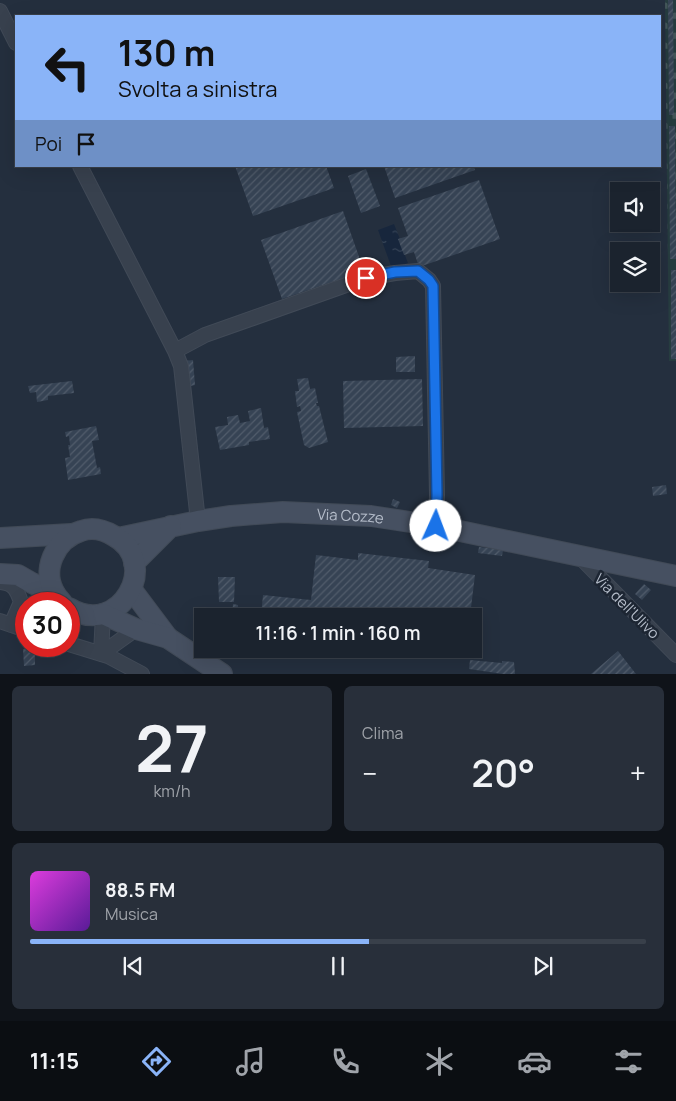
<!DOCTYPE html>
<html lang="it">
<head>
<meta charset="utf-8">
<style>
  :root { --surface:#1b232e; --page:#282f3a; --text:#f1f3f6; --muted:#a0a4aa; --line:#39404a; --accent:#8ab4f8 }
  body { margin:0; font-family:Manrope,sans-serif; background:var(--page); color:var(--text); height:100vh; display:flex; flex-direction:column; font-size:19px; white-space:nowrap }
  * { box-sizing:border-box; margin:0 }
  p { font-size:16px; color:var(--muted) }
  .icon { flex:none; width:28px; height:28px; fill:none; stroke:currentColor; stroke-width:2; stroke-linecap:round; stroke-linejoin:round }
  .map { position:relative; height:674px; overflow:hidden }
  .panel { display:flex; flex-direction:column; gap:12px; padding:12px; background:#0f1319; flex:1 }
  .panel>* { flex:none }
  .top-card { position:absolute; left:15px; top:15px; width:646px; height:152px; border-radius:0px; box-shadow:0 5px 20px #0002,0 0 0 1px var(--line); background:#8ab4f8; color:#111; overflow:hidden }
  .buttons { position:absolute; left:610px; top:182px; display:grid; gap:10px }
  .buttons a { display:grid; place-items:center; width:50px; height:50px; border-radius:0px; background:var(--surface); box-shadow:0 5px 20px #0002,0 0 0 1px var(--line); font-size:25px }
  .speed { position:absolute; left:15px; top:592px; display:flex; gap:10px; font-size:25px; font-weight:700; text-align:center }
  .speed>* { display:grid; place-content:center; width:65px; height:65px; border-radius:50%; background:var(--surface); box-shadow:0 5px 20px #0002,0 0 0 1px var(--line); line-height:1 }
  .speed .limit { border:8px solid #d22; background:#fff; color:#111 }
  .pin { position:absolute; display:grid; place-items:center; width:42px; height:42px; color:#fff; margin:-21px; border:2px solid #fff; border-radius:50%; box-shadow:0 1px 5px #0007 }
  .me { position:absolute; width:55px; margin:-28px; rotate:2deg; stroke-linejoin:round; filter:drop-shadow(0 0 4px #0008) }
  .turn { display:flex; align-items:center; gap:18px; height:105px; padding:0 20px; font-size:22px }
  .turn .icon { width:65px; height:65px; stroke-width:2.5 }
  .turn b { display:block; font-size:35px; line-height:42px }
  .then { display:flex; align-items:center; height:48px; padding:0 20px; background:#0003; gap:10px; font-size:19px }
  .big { font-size:38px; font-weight:600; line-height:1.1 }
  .panel .widget { flex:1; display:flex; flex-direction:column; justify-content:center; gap:8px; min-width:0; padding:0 18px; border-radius:8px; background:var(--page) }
  .panel .dial { align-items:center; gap:0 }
  .dial b { font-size:65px; line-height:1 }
  .song { display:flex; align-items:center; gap:15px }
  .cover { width:60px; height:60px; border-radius:8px; background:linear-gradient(135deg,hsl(300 70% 55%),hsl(270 70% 35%)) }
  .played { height:5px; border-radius:2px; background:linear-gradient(90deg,var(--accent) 55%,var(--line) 55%) }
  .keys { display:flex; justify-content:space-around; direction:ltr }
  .heat { display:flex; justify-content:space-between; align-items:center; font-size:28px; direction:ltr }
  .panel .tiles { flex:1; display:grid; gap:12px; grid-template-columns:1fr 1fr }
  .widget:last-child { grid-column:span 2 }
  .trip { position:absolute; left:194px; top:608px; width:288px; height:50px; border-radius:0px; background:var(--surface); box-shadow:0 5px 20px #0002,0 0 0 1px var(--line); font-weight:600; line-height:50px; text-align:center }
  .menu { display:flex; height:80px; justify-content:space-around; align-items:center; background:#0b0e12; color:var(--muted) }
  .menu .icon { width:35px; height:35px }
  .menu .active { color:var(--accent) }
  .menu b { font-size:22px; color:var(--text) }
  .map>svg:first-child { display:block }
</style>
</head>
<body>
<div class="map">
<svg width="676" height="674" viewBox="0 0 676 674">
  <defs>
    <pattern id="cemetery-stones" width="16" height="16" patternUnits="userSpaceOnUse" patternTransform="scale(1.25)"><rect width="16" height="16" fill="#263c3f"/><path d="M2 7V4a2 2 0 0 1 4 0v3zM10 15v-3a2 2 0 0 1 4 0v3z" fill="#435659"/></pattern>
    <pattern id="water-ripples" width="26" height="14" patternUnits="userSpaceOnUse" patternTransform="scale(1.25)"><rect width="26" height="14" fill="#17263c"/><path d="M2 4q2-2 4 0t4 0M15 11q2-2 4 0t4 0" fill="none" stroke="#364457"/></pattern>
    <pattern id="building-hatch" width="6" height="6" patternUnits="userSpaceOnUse" patternTransform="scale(1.25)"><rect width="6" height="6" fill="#364354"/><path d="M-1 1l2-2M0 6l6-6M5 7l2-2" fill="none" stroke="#515c6b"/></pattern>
  </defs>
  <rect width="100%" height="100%" fill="#242f3e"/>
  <!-- cemetery -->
  <path fill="url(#cemetery-stones)" d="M665 0H676V361H669Z"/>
  <!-- water -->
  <path fill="url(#water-ripples)" d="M394 224 400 239 399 240 408 263 392 269 378 230Z"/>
  <!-- building -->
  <path fill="url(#building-hatch)" d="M668 0H673L674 115H669Z
    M669 126H675L676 259H670Z
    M235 166H326L334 188 253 216Z
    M384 166H474L475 170 395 198Z
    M366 169 380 206 361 213 348 176Z
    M479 180 500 239 419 267 414 252 404 255 398 239 408 236 398 208Z
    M343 211 364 271 282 299 261 240Z
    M671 270H676V359H671Z
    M415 356V372H396V357Z
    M193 360 195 385 186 387 184 361Z
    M308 378 310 389 315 388 318 403H316L317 406H319L328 442 309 448 304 445 297 412 301 411 300 406 297 407 295 391H299L297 379Z
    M422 379 423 426 344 428 343 381Z
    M72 381 74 393 48 396V400L37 402 36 392 30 393 28 386Z
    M261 408 264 428 268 427 270 439 249 442V445L220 450 215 427 228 425 227 417 238 415 240 423 250 421 248 411Z
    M96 426 99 440 92 441 97 468 100 467 101 474 68 480 65 458 70 457 68 445H70L69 436 66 437 65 432Z
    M666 485 667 494 653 496 652 487Z
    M393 499 400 502 397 508 391 505Z
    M479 547 503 550 502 556 478 553Z
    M358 553 429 561 428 568 475 575 470 616H261L263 595 311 600 316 555 358 560Z
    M218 577H235L234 602H219Z
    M644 584 651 590 642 600 635 594Z
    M233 604 238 605V616H232Z
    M35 648V665L24 666 23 649Z
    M418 649H454L453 654 418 650Z
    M618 651 636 674H591Z
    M470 660 502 663V661L514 662 515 674H503L469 669Z"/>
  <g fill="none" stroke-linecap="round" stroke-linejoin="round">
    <!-- street casing -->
    <g stroke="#414a57" stroke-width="16">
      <path id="street" d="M0 11 16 43
        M80 166 175 351 181 366 198 521
        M175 351 205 335 366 278 395 273 418 271 429 280 433 286 437 495 436 526
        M579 556 676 655
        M0 582C14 583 17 590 21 602L11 625
        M0 621 26 630
        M69 644 108 656 142 674
        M101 654 136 629
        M101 654 103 614"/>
    </g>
    <!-- secondary casing -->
    <g stroke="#414a57" stroke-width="22">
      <g id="secondary">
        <path d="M0 538 71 534"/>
        <path id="s1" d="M118 538 198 521 231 516 283 512 371 516 436 526 676 576"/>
        <path d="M134 563 171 526"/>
        <path d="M0 574 18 575 32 583 55 594"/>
        <path d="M132 590 168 638"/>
        <path d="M63 604C61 601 58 598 56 595 40 571 55 539 81 531 92 527 104 530 114 536 162 562 120 639 69 608"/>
        <path d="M103 614 136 629 168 638 222 674"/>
      </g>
    </g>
    <!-- street -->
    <use href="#street" stroke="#38414e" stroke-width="14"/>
    <!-- secondary -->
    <use href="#secondary" stroke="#465061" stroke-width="20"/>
  </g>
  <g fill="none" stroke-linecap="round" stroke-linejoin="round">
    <!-- route casing -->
    <g stroke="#114b97" stroke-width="12">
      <path id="route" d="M366 278 395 272 418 271 429 280 433 286 437 495 436 526"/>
    </g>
    <!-- route -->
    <use href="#route" stroke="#1a73e8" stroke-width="9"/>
  </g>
  <g text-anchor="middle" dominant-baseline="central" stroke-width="5" stroke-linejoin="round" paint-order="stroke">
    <!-- street labels -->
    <g font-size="15" fill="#b4bcc9" stroke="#1d2633">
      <text stroke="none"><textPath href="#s1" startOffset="235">Via Cozze</textPath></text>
      <text transform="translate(627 606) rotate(45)">Via dell'Ulivo</text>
    </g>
  </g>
</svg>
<div class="buttons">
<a><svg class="icon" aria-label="sound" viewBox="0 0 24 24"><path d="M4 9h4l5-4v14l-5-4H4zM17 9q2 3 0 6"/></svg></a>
<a><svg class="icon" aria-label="layers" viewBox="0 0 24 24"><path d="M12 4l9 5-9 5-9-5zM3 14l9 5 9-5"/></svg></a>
</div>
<div class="speed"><div class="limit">30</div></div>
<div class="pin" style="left:366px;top:278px;background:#d93025"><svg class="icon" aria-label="arrive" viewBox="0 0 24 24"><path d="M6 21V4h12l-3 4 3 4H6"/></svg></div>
<svg class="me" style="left:436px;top:526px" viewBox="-20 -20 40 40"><circle r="19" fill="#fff"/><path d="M0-13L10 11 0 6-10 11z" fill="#1a73e8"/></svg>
<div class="trip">11:16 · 1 min · 160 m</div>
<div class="top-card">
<div class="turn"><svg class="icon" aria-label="left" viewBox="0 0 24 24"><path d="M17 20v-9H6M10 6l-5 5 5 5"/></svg><div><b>130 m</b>Svolta a sinistra</div></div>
<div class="then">Poi<svg class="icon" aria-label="arrive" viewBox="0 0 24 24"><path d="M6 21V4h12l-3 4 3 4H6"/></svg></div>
</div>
</div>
<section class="panel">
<div class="tiles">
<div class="widget dial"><b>27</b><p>km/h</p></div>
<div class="widget"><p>Clima</p>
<div class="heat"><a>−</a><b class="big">20°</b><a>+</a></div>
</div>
<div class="widget">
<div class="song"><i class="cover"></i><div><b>88.5 FM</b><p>Musica</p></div></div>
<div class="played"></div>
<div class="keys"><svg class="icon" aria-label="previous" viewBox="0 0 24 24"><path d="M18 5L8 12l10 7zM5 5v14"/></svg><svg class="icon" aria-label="pause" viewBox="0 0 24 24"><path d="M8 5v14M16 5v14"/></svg><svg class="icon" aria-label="next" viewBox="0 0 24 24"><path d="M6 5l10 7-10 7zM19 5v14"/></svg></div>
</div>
</div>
</section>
<nav class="menu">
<b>11:15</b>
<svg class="icon active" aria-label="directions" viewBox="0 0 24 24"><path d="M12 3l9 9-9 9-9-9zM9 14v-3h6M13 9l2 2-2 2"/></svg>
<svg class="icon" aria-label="music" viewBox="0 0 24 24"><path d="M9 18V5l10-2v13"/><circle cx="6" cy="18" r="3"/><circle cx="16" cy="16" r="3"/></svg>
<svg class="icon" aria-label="phone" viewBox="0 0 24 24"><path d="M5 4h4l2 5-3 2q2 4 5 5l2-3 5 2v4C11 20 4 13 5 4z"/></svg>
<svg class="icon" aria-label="climate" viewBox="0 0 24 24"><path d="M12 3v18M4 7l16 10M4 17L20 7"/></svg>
<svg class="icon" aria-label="car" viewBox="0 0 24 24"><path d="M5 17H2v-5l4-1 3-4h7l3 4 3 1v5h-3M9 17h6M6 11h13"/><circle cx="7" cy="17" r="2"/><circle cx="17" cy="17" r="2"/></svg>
<svg class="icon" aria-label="filters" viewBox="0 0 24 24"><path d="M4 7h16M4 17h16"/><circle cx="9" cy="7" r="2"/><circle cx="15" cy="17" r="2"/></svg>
</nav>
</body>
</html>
